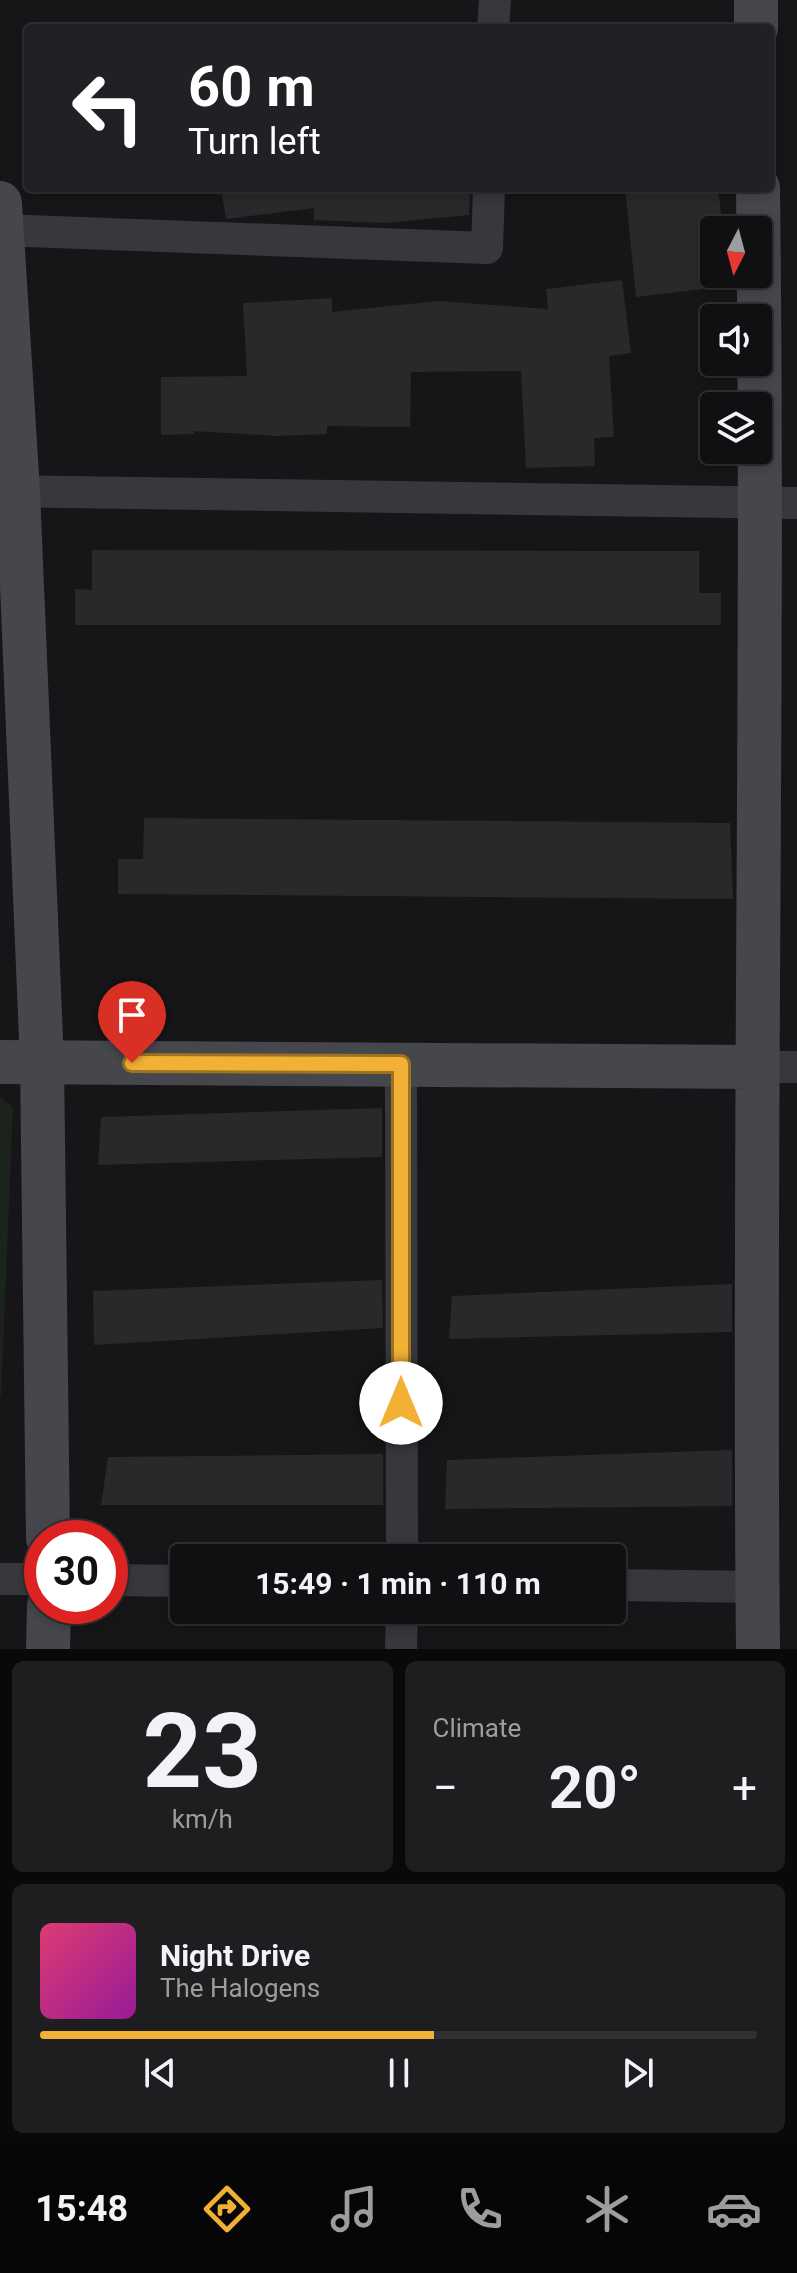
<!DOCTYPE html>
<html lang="en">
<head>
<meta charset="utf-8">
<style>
  :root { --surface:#101012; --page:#1e1e20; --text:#f1f3f6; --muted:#9c9d9f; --line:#303032; --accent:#f2b134 }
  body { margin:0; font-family:Roboto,sans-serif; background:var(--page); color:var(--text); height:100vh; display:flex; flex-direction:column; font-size:30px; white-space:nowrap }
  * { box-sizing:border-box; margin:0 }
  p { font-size:26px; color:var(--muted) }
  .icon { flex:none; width:44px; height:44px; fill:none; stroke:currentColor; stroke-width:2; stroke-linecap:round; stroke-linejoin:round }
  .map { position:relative; height:1649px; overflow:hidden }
  .panel { display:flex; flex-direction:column; gap:12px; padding:12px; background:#09090a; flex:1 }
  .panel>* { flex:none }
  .banner { position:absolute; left:24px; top:24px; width:750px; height:168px; border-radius:8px; box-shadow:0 4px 12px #0003,0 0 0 2px var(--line); background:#202124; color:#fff; overflow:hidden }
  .needle { width:52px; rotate:186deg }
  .controls { position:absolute; left:700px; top:216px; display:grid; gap:16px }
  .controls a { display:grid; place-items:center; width:72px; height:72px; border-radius:8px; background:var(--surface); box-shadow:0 4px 12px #0003,0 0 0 2px var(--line); font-size:40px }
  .speed { position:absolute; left:24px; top:1520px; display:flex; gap:16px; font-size:40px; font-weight:700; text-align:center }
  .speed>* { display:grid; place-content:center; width:104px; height:104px; border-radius:50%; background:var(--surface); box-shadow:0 4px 12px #0003,0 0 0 2px var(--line); line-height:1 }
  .speed .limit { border:12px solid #d22; background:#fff; color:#111 }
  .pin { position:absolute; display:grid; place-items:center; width:68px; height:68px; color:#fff; margin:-82px -34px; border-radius:50% 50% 50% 0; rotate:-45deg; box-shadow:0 0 8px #0007 }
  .pin .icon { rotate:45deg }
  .me { position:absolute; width:88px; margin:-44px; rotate:0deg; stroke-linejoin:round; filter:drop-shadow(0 0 6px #0008) }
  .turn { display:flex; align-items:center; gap:28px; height:168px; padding:0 32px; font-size:36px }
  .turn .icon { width:104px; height:104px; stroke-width:2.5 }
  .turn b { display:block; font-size:56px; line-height:68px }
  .big { font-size:60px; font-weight:700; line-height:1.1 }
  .panel .tile { flex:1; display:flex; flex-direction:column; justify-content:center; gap:12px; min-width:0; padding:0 28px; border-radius:12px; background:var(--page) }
  .panel .dial { align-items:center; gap:0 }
  .dial b { font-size:104px; line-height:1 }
  .song { display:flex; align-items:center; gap:24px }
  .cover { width:96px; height:96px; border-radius:12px; background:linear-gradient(135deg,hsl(340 70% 55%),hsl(300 70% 35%)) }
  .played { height:8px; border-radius:4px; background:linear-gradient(90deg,var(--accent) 55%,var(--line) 55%) }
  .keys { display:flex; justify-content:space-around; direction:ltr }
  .heat { display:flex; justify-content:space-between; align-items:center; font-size:44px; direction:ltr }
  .panel .tiles { flex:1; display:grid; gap:12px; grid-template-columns:1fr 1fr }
  .tile:last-child { grid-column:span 2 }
  .trip { position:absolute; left:170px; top:1544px; width:456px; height:80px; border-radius:8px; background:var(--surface); box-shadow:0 4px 12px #0003,0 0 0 2px var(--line); font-weight:700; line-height:80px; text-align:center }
  .tab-bar { display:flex; height:128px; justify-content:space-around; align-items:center; background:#060607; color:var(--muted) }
  .tab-bar .icon { width:56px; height:56px }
  .tab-bar .selected { color:var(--accent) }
  .tab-bar b { font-size:36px; color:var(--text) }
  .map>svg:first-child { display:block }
</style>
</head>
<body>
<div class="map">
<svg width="797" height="1649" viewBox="0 0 797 1649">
  <rect width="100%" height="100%" fill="#161618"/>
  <!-- green -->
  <path fill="#1c231d" d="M0 1097 13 1107 1 1397H0Z"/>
  <!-- building -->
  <path fill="#29292c" d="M221 188H314L315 195V188H470L469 215 385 223 314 220V208L226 219Z
    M625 188H718L723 230H714V274H728L729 286 636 297Z
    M622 280 631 353 609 356 614 437 594 438 595 466 526 468 521 371 411 372 410 427 327 426V434L277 436 194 431V434L161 435V377L247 376 243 303 332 298V312L438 301 548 309 546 289Z
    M92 550 699 551V593H721V625H75V589L92 590Z
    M144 818 730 823 733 899 118 894V859H143Z
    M382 1108V1157L98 1165 101 1117Z
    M382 1280 383 1328 94 1345 93 1291Z
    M732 1284V1332L449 1339 452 1296Z
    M732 1450V1506L445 1509 447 1460Z
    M383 1454V1505H101L108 1457Z"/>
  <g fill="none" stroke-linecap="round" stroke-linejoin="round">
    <!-- street -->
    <path stroke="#37383d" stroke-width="32" d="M493 28 495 0
      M1 230 487 248 489 188
      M0 491 797 503
      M401 1064 402 1558
      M755 1067H797
      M0 1579H42
      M110 1580 184 1581
      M612 1585 758 1587
      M401 1649 402 1610"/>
    <!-- secondary -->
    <path stroke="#45474d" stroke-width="44" d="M756 0V28
      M758 188C764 675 753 1162 758 1649
      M0 203 18 491 42 1062 48 1538
      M0 1062 755 1067
      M48 1649 49 1606"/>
  </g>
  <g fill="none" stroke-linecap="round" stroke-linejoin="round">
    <!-- route casing -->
    <g stroke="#9d7322" stroke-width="20">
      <path id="route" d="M132 1063 401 1064V1403"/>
    </g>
    <!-- route -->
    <use href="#route" stroke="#f2b134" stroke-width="14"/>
  </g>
</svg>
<div class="controls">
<a><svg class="needle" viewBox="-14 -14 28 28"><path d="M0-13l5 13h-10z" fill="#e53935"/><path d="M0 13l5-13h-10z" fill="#9c9d9f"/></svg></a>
<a><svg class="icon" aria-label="sound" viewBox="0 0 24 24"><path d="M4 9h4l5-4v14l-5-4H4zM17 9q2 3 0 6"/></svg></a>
<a><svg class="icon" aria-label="layers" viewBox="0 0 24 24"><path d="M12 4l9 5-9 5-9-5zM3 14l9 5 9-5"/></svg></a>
</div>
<div class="speed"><div class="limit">30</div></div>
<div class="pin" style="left:132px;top:1063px;background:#d93025"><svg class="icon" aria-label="arrive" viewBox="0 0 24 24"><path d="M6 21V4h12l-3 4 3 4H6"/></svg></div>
<svg class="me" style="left:401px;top:1403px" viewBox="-20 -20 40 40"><circle r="19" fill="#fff"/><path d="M0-13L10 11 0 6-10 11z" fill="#f2b134"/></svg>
<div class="trip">15:49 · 1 min · 110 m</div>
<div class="banner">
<div class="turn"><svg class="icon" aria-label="left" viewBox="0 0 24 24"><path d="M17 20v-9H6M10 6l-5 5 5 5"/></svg><div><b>60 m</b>Turn left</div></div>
</div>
</div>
<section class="panel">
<div class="tiles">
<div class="tile dial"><b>23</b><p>km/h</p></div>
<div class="tile"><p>Climate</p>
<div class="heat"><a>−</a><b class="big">20°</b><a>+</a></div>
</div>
<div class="tile">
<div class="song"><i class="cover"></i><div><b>Night Drive</b><p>The Halogens</p></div></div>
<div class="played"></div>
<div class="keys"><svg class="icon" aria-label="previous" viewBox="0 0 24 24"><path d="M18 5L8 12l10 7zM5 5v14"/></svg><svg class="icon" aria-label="pause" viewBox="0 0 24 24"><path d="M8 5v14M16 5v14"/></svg><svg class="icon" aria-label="next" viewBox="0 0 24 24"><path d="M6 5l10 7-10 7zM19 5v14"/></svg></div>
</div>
</div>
</section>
<nav class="tab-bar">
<b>15:48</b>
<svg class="icon selected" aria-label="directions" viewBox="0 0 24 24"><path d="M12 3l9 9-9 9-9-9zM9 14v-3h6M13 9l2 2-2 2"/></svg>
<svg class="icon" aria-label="music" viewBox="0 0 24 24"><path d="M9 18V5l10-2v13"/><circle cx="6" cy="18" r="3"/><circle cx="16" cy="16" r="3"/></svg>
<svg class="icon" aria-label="phone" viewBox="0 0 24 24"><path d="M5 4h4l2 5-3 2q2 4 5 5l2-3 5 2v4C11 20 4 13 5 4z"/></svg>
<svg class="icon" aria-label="climate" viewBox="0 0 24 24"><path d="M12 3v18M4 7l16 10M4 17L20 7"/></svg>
<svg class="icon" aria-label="car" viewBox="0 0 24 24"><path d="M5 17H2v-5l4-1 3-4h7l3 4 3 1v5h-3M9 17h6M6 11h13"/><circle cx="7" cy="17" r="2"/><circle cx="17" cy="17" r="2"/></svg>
</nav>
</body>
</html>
